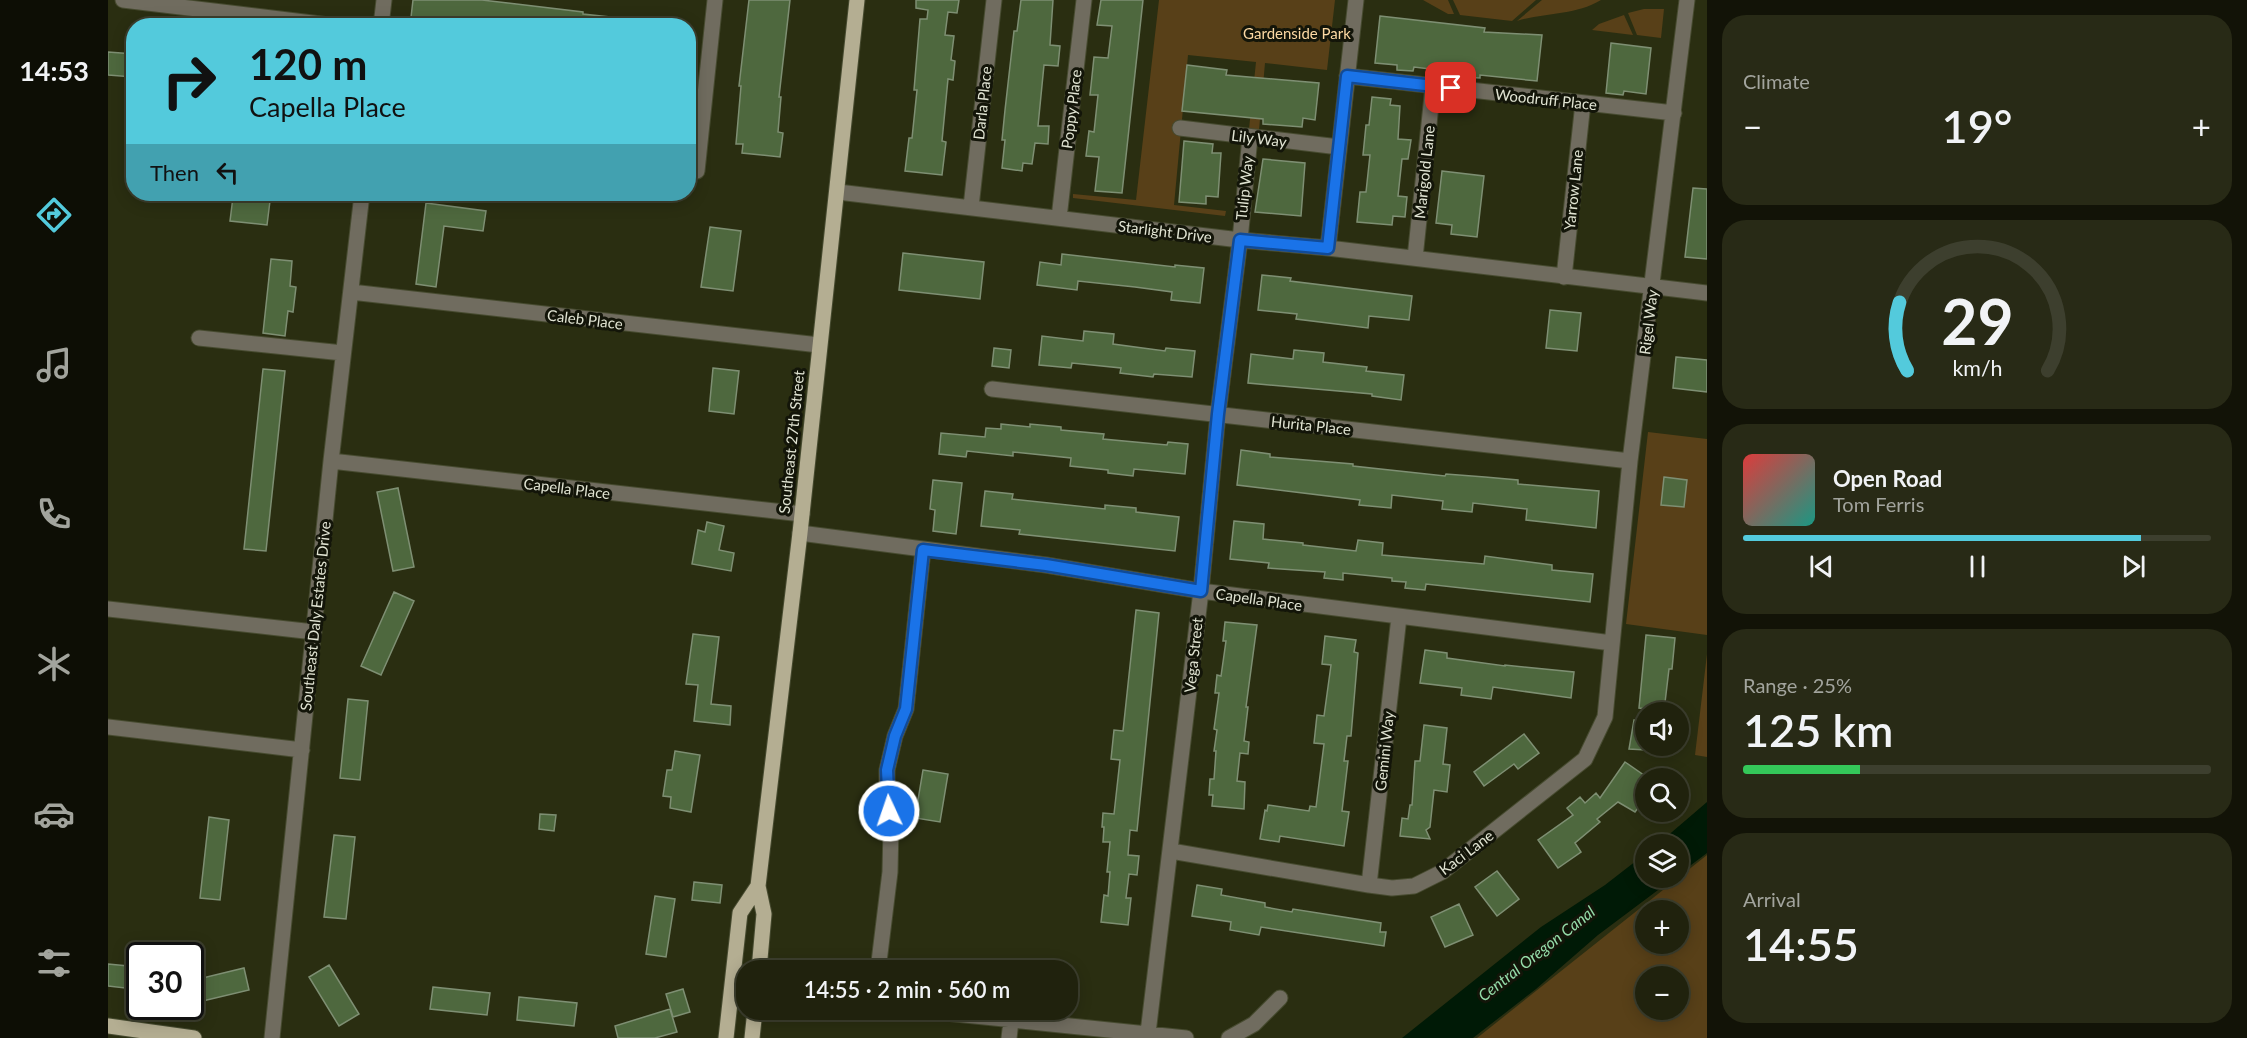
<!DOCTYPE html>
<html lang="en">
<head>
<meta charset="utf-8">
<style>
  :root { --surface:#20220d; --page:#282a16; --text:#f1f3f6; --muted:#a2a49d; --line:#3d3f2e; --accent:#53cadc }
  body { margin:0; font-family:Lato,sans-serif; background:var(--page); color:var(--text); height:100vh; display:flex; flex-direction:column; font-size:22px; white-space:nowrap }
  * { box-sizing:border-box; margin:0 }
  p { font-size:20px; color:var(--muted) }
  .icon { flex:none; width:33px; height:33px; fill:none; stroke:currentColor; stroke-width:2; stroke-linecap:round; stroke-linejoin:round }
  .map { position:relative; flex:1; overflow:hidden }
  .details { display:flex; flex-direction:column; gap:15px; padding:15px; background:#121307; width:540px }
  .details>* { flex:none }
  .guide { position:absolute; left:18px; top:18px; width:570px; height:183px; border-radius:24px; box-shadow:0 3px 15px #0003,0 0 0 2px var(--line); background:#53cadc; color:#111; overflow:hidden }
  .tools { position:absolute; left:1527px; top:702px; display:grid; gap:12px }
  .tools a { display:grid; place-items:center; width:54px; height:54px; border-radius:50%; background:var(--surface); box-shadow:0 3px 15px #0003,0 0 0 2px var(--line); font-size:30px }
  .speed { position:absolute; left:18px; top:942px; display:flex; gap:12px; font-size:30px; font-weight:700; text-align:center }
  .speed>* { display:grid; place-content:center; width:78px; height:78px; border-radius:50%; background:var(--surface); box-shadow:0 3px 15px #0003,0 0 0 2px var(--line); line-height:1 }
  .speed .limit { border:3px solid #111; border-radius:9px; background:#fff; color:#111 }
  .pin { position:absolute; display:grid; place-items:center; width:51px; height:51px; color:#fff; margin:-26px; border-radius:12px; box-shadow:0 3px 9px #0006 }
  .me { position:absolute; width:66px; margin:-33px; rotate:357deg; stroke-linejoin:round; filter:drop-shadow(0 0 4px #0008) }
  .turn { display:flex; align-items:center; gap:21px; height:126px; padding:0 24px; font-size:27px }
  .turn .icon { width:78px; height:78px; stroke-width:2.5 }
  .turn b { display:block; font-size:42px; line-height:51px }
  .then { display:flex; align-items:center; height:57px; padding:0 24px; background:#0003; gap:12px; font-size:22px }
  .big { font-size:45px; font-weight:600; line-height:1.1 }
  .details .tile { flex:1; display:flex; flex-direction:column; justify-content:center; gap:9px; min-width:0; padding:0 21px; border-radius:24px; background:var(--page) }
  .details .dial { align-items:center; gap:0 }
  .dial svg { height:156px; overflow:visible; fill:none; stroke:var(--line); stroke-width:7; stroke-linecap:round; text-anchor:middle }
  .dial text { fill:var(--text); stroke:none }
  .song { display:flex; align-items:center; gap:18px }
  .cover { width:72px; height:72px; border-radius:9px; background:linear-gradient(135deg,hsl(0 70% 55%),hsl(170 70% 35%)) }
  .played { height:6px; border-radius:3px; background:linear-gradient(90deg,var(--accent) 85%,var(--line) 85%) }
  .keys { display:flex; justify-content:space-around; direction:ltr }
  .heat { display:flex; justify-content:space-between; align-items:center; font-size:33px; direction:ltr }
  .charge { height:9px; border-radius:4px; background:linear-gradient(90deg,#34c759 25%,var(--line) 0) }
  .trip { position:absolute; left:628px; top:960px; width:342px; height:60px; border-radius:24px; background:var(--surface); box-shadow:0 3px 15px #0003,0 0 0 2px var(--line); font-weight:600; line-height:60px; text-align:center }
  main { display:flex; flex:1; min-height:0 }
  .tabs { display:flex; flex-direction:column; width:108px; justify-content:space-around; align-items:center; background:#0d0e05; color:var(--muted) }
  .tabs .icon { width:42px; height:42px }
  .tabs .on { color:var(--accent) }
  .tabs b { font-size:27px; color:var(--text) }
  .map>svg:first-child { display:block }
</style>
</head>
<body>
<main>
<nav class="tabs">
<b>14:53</b>
<svg class="icon on" aria-label="directions" viewBox="0 0 24 24"><path d="M12 3l9 9-9 9-9-9zM9 14v-3h6M13 9l2 2-2 2"/></svg>
<svg class="icon" aria-label="music" viewBox="0 0 24 24"><path d="M9 18V5l10-2v13"/><circle cx="6" cy="18" r="3"/><circle cx="16" cy="16" r="3"/></svg>
<svg class="icon" aria-label="phone" viewBox="0 0 24 24"><path d="M5 4h4l2 5-3 2q2 4 5 5l2-3 5 2v4C11 20 4 13 5 4z"/></svg>
<svg class="icon" aria-label="climate" viewBox="0 0 24 24"><path d="M12 3v18M4 7l16 10M4 17L20 7"/></svg>
<svg class="icon" aria-label="car" viewBox="0 0 24 24"><path d="M5 17H2v-5l4-1 3-4h7l3 4 3 1v5h-3M9 17h6M6 11h13"/><circle cx="7" cy="17" r="2"/><circle cx="17" cy="17" r="2"/></svg>
<svg class="icon" aria-label="filters" viewBox="0 0 24 24"><path d="M4 7h16M4 17h16"/><circle cx="9" cy="7" r="2"/><circle cx="15" cy="17" r="2"/></svg>
</nav>
<div class="map">
<svg width="1599" height="1038" viewBox="0 0 1599 1038">
  <rect width="100%" height="100%" fill="#2a2e11"/>
  <!-- green -->
  <path fill="#584018" fill-rule="evenodd" d="M1051 0H1227L1219 70 1157 63 1151 130 1141 129 1148 62 1080 55 1066 205 1118 211 1117 216 965 198V194L1028 200Z
    M1315 0H1340L1346 14H1340Z
    M1345 0H1428L1404 21 1352 15Z
    M1434 0H1493C1466 16 1438 12 1409 21Z
    M1536 9H1556L1553 38 1529 35 1520 13Z
    M1516 15 1525 35 1484 30 1491 24Z
    M1540 432 1599 439V635L1518 624Z
    M1599 654V757L1587 755Z
    M1599 855V1038H1369ZM1538 910H1570V944H1538ZM1570 976V1010H1538V976Z"/>
  <!-- water -->
  <path fill="#001a06" d="M1599 802V853L1571 874 1570 844H1550Z
    M1537 854 1538 878H1566L1490 935 1428 989 1365 1038H1294L1433 927 1497 885Z"/>
  <!-- building -->
  <path fill="#4e683e" stroke="#7e8f73" stroke-width="1.5" d="M305 0H374L475 12V14L502 17V26H302Z
    M641 0H682L671 97H673L670 132 675 133 672 157 634 153 635 144H628L633 86H631Z
    M808 0H851L849 13 840 12 837 35 846 36 843 60 847 61 845 80 840 79 834 141 838 142 834 175 797 171 801 138H804L809 90H806L812 19H819L820 10 808 8Z
    M913 0H945L942 45 952 46 950 66 936 65 930 126H941L940 144 927 143 924 164 915 163 914 171 894 168 897 140H894L897 110 906 31H909Z
    M993 0H1035L1014 193 987 191 991 157 978 156 981 131 986 132 990 95H982L986 57 1000 58 1004 26 989 25Z
    M1272 16 1377 28 1376 32 1434 35 1429 81 1372 75V78L1355 77V73L1306 67 1305 71 1289 70V65L1267 63Z
    M1503 43 1543 48 1538 94 1516 91 1515 95 1498 93Z
    M0 52 26 54 25 77 0 75Z
    M1079 65 1119 70 1118 75 1211 83 1207 120 1195 118 1194 127 1155 124V119L1074 111Z
    M1264 97 1283 99 1282 105 1292 106 1290 139 1303 140 1300 159H1294L1290 196 1299 197 1297 217 1285 216 1284 225 1249 222 1252 192H1258L1262 155H1255L1258 125H1261Z
    M1076 141 1105 144 1104 153H1113L1110 197 1098 196V204L1071 202Z
    M1155 159 1197 163 1193 216 1147 212Z
    M1334 171 1376 176 1369 237 1343 234 1344 225 1328 223Z
    M1585 188 1599 189V259L1577 257Z
    M125 197 162 201 159 225 122 221Z
    M318 203 378 211 375 231 336 226 328 287 308 284Z
    M602 227 633 231 625 291 593 287Z
    M795 253 876 262 872 299 791 290Z
    M954 254 1067 267V265L1096 268 1092 303 1063 300 1064 292 1027 287 970 281 969 290 929 285 932 262 953 265Z
    M163 259 184 261 182 286 188 287 185 312 180 311 177 336 155 333Z
    M1154 275 1183 278 1182 281 1304 296 1301 320 1261 316 1260 328 1188 319 1189 314 1150 310Z
    M1442 310 1473 313 1469 351 1438 348Z
    M976 331 1006 334 1005 344 1057 351 1058 348 1087 351 1084 377 1046 374 1045 377 1012 373 1013 368 964 363 963 368 931 365 934 336 975 341Z
    M886 348 903 350 901 368 884 366Z
    M1186 350 1216 353 1215 362 1259 367 1258 371 1296 375 1293 400 1264 396V394L1140 383 1143 354 1185 359Z
    M1568 357 1599 360V392L1565 388Z
    M605 368 631 371 626 414 601 411Z
    M155 369 177 371 158 551 136 549Z
    M893 424 922 427V424L953 427V430L996 434 995 439 1059 445 1060 442 1080 444 1077 474 1026 469 1025 476 1000 473V470L962 466 963 458 905 452V456L859 451 858 457 831 454 833 433 877 437 878 428 893 429Z
    M1133 450 1162 454V457L1245 464V466L1337 476 1338 474 1377 477 1410 480V484L1491 491 1488 528 1418 520 1419 509 1365 503 1364 512 1334 509 1335 501 1284 495 1283 508 1251 505 1252 500 1129 485Z
    M1556 477 1579 480 1576 507 1553 505Z
    M825 480 854 483 848 534 825 531 827 510 822 509Z
    M290 488 306 567 285 571 269 492Z
    M877 491 905 494 904 499 997 509V505L1028 508V512L1071 517 1067 551 911 534 912 530 873 526Z
    M1126 521 1156 524 1155 539 1195 543V545L1248 551 1250 540 1275 543 1274 555 1376 564 1377 556 1444 565V570L1485 574 1482 602 1318 584 1317 590 1297 588 1298 582 1284 581V578L1235 573V580L1216 578 1217 572 1160 568 1161 563 1122 559Z
    M599 522 616 526 611 550 626 553 623 571 584 564 590 530 597 532Z
    M286 592 306 601 273 675 253 666Z
    M1028 610 1051 613 1029 831 1022 830 1020 855 1031 856 1029 875 1021 874 1018 898H1023L1020 925 993 922 996 895 1000 896 1002 872H999L1002 842H995L996 827H994L995 813 1006 814 1012 760 1003 759 1006 730 1015 731Z
    M1117 622 1149 625 1138 707H1140L1136 741 1141 742 1140 754 1132 753 1129 781 1137 782 1136 809 1104 806 1105 795H1101L1102 779H1106L1108 751H1106L1109 730 1106 729 1111 693H1107L1109 675 1113 676 1118 641H1115Z
    M585 634 611 637 603 704 623 706 622 725 586 721 590 685 578 684Z
    M1538 635 1567 638 1564 669H1561L1556 711 1531 708Z
    M1217 636 1248 640 1246 652 1250 653 1243 736H1239L1236 761H1240L1234 811 1241 812 1236 846 1172 836 1171 842 1152 839 1157 810 1159 811 1160 805 1201 811 1202 806 1208 807 1216 744 1206 743 1209 715 1216 716 1223 665 1214 664Z
    M1317 650 1339 653V658L1397 666V665L1466 672 1463 698 1385 687 1383 699 1353 695 1354 688 1312 683Z
    M240 699 260 701 252 780 232 778Z
    M1526 720 1538 721V750L1521 749Z
    M1316 725 1339 728 1335 764 1342 765 1339 792 1326 790 1322 827 1318 830 1322 839 1292 836 1294 818 1300 819 1302 805H1304L1307 761H1312Z
    M1416 734 1431 753 1410 769 1406 764 1376 786 1366 772Z
    M567 751 592 755 583 812 562 808 563 797 555 796 559 770H564Z
    M1517 762 1540 778H1538L1533 789 1538 792V797L1527 812 1510 802 1489 819 1492 822 1467 843 1473 852 1450 868 1430 840 1465 815 1459 808 1472 797 1477 803 1488 793 1492 798Z
    M815 770 840 774 832 822 807 818Z
    M432 814 448 815 446 831 431 829Z
    M101 817 121 820 112 900 92 898Z
    M226 835 247 837 238 919 216 917Z
    M1389 871 1411 899 1389 916 1367 887Z
    M586 882 614 885 612 903 584 900Z
    M1089 885 1114 889 1113 895 1157 903V907L1184 912 1185 909 1273 923 1272 932H1278L1276 946 1153 927 1151 935 1122 930 1123 922 1084 916Z
    M547 896 567 899 558 957 538 954Z
    M1351 904 1365 935 1337 947 1323 917Z
    M0 964 20 966 17 988 0 986Z
    M221 965 251 1014 231 1026 201 977Z
    M136 968 141 990 82 1004V981Z
    M325 987 382 993 379 1015 322 1009Z
    M575 989 582 1012 565 1017 558 994Z
    M411 997 469 1003 466 1026 409 1020Z
    M562 1009 569 1032 547 1038H510L507 1026Z"/>
  <g fill="none" stroke-linecap="round" stroke-linejoin="round">
    <!-- minor casing -->
    <g stroke="#474b30" stroke-width="17">
      <path id="minor" d="M15 0 229 26
        M273 26 276 0
        M1239 76 1566 113
        M1072 128 1231 147
        M580 170 589 171 607 0
        M730 192 1132 240 1220 248 1599 293
        M863 207 886 0
        M951 218 976 0
        M1220 248 1248 0
        M1307 258 1325 86
        M1456 277 1475 103
        M243 292 711 345
        M91 338 235 353
        M884 389 1522 461
        M223 461 694 514
        M692 533 938 565 1093 591 1504 643
        M0 609 206 632
        M0 727 194 750
        M1063 851 1261 885 1284 888 1306 886 1334 872 1477 759 1497 717 1522 461 1579 0
        M1261 885 1291 617
        M770 970 782 872 783 826 779 795V770L787 736 798 709 815 550
        M808 1010 1078 1038
        M1040 1033 1093 591 1110 414 1132 240 1142 137
        M164 1038 223 461 254 194
        M901 1038 903 1021
        M1121 1038 1146 1024 1172 998"/>
    </g>
    <!-- major casing -->
    <g stroke="#474b30" stroke-width="17">
      <path id="major" d="M651 970 656 914 650 886 692 533 749 0
        M0 1026 86 1038
        M618 1038 632 913 650 886
        M644 1038 647 1010"/>
    </g>
    <!-- minor -->
    <use href="#minor" stroke="#706c5f" stroke-width="15"/>
    <!-- major -->
    <use href="#major" stroke="#b4ae92" stroke-width="15"/>
  </g>
  <g fill="none" stroke-linecap="round" stroke-linejoin="round">
    <!-- route casing -->
    <g stroke="#114b97" stroke-width="15">
      <path id="route" d="M781 811 779 770 787 736 798 709 815 550 938 565 1093 591 1110 414 1132 240 1220 248 1239 76 1343 88"/>
    </g>
    <!-- route -->
    <use href="#route" stroke="#1a73e8" stroke-width="10"/>
  </g>
  <g text-anchor="middle" dominant-baseline="central" stroke-width="6" stroke-linejoin="round" paint-order="stroke">
    <!-- park labels -->
    <g font-size="15" fill="#fcd9a3" stroke="#131509">
      <text x="1189" y="33">Gardenside Park</text>
    </g>
    <!-- street labels -->
    <g font-size="15" fill="#e1e4d3" stroke="#131509">
      <text transform="translate(1438 99) rotate(6)">Woodruff Place</text>
      <text transform="translate(874 103) rotate(-84)">Darla Place</text>
      <text transform="translate(963 109) rotate(-83)">Poppy Place</text>
      <text transform="translate(1151 138) rotate(7)">Lily Way</text>
      <text transform="translate(1316 172) rotate(-84)">Marigold Lane</text>
      <text transform="translate(1136 188) rotate(-84)">Tulip Way</text>
      <text transform="translate(1465 190) rotate(-84)">Yarrow Lane</text>
      <text transform="translate(1057 231) rotate(7)">Starlight Drive</text>
      <text transform="translate(477 319) rotate(7)">Caleb Place</text>
      <text transform="translate(1540 322) rotate(-83)">Rigel Way</text>
      <text transform="translate(1203 425) rotate(6)">Hurita Place</text>
      <text transform="translate(683 442) rotate(-84)">Southeast 27th Street</text>
      <text transform="translate(459 488) rotate(7)">Capella Place</text>
      <text transform="translate(1151 599) rotate(8)">Capella Place</text>
      <text transform="translate(207 616) rotate(-84)">Southeast Daly Estates Drive</text>
      <text transform="translate(1085 655) rotate(-84)">Vega Street</text>
      <text transform="translate(1276 751) rotate(-84)">Gemini Way</text>
      <text transform="translate(1358 852) rotate(-37)">Kaci Lane</text>
    </g>
    <!-- water labels -->
    <g font-size="16" font-style="italic" fill="#95dca9" stroke="#131509">
      <text transform="translate(1428 953) rotate(-38)">Central Oregon Canal</text>
    </g>
  </g>
</svg>
<div class="tools">
<a><svg class="icon" aria-label="sound" viewBox="0 0 24 24"><path d="M4 9h4l5-4v14l-5-4H4zM17 9q2 3 0 6"/></svg></a>
<a><svg class="icon" aria-label="search" viewBox="0 0 24 24"><circle cx="10" cy="10" r="6"/><path d="M15 15l6 6"/></svg></a>
<a><svg class="icon" aria-label="layers" viewBox="0 0 24 24"><path d="M12 4l9 5-9 5-9-5zM3 14l9 5 9-5"/></svg></a>
<a>+</a>
<a>−</a>
</div>
<div class="speed"><div class="limit">30</div></div>
<div class="pin" style="left:1343px;top:88px;background:#d93025"><svg class="icon" aria-label="arrive" viewBox="0 0 24 24"><path d="M6 21V4h12l-3 4 3 4H6"/></svg></div>
<svg class="me" style="left:781px;top:811px" viewBox="-20 -20 40 40"><circle r="17" fill="#1a73e8" stroke="#fff" stroke-width="3"/><path d="M0-11L8 9 0 5-8 9z" fill="#fff"/></svg>
<div class="trip">14:55 · 2 min · 560 m</div>
<div class="guide">
<div class="turn"><svg class="icon" aria-label="right" viewBox="0 0 24 24"><path d="M7 20v-9h11M14 6l5 5-5 5"/></svg><div><b>120 m</b>Capella Place</div></div>
<div class="then">Then<svg class="icon" aria-label="left" viewBox="0 0 24 24"><path d="M17 20v-9H6M10 6l-5 5 5 5"/></svg></div>
</div>
</div>
<section class="details">
<div class="tile"><p>Climate</p>
<div class="heat"><a>−</a><b class="big">19°</b><a>+</a></div>
</div>
<div class="tile dial"><svg viewBox="0 0 100 80">
<path d="M14 69A42 42 0 1 1 86 69"/>
<path d="M14 69A42 42 0 0 1 10 34" stroke="#53cadc"/>
<text x="50" y="56" font-size="32" font-weight="700">29</text>
<text x="50" y="72" font-size="11">km/h</text>
</svg></div>
<div class="tile">
<div class="song"><i class="cover"></i><div><b>Open Road</b><p>Tom Ferris</p></div></div>
<div class="played"></div>
<div class="keys"><svg class="icon" aria-label="previous" viewBox="0 0 24 24"><path d="M18 5L8 12l10 7zM5 5v14"/></svg><svg class="icon" aria-label="pause" viewBox="0 0 24 24"><path d="M8 5v14M16 5v14"/></svg><svg class="icon" aria-label="next" viewBox="0 0 24 24"><path d="M6 5l10 7-10 7zM19 5v14"/></svg></div>
</div>
<div class="tile"><p>Range · 25%</p><b class="big">125 km</b><div class="charge"></div></div>
<div class="tile"><p>Arrival</p><b class="big">14:55</b></div>
</section>
</main>
</body>
</html>
